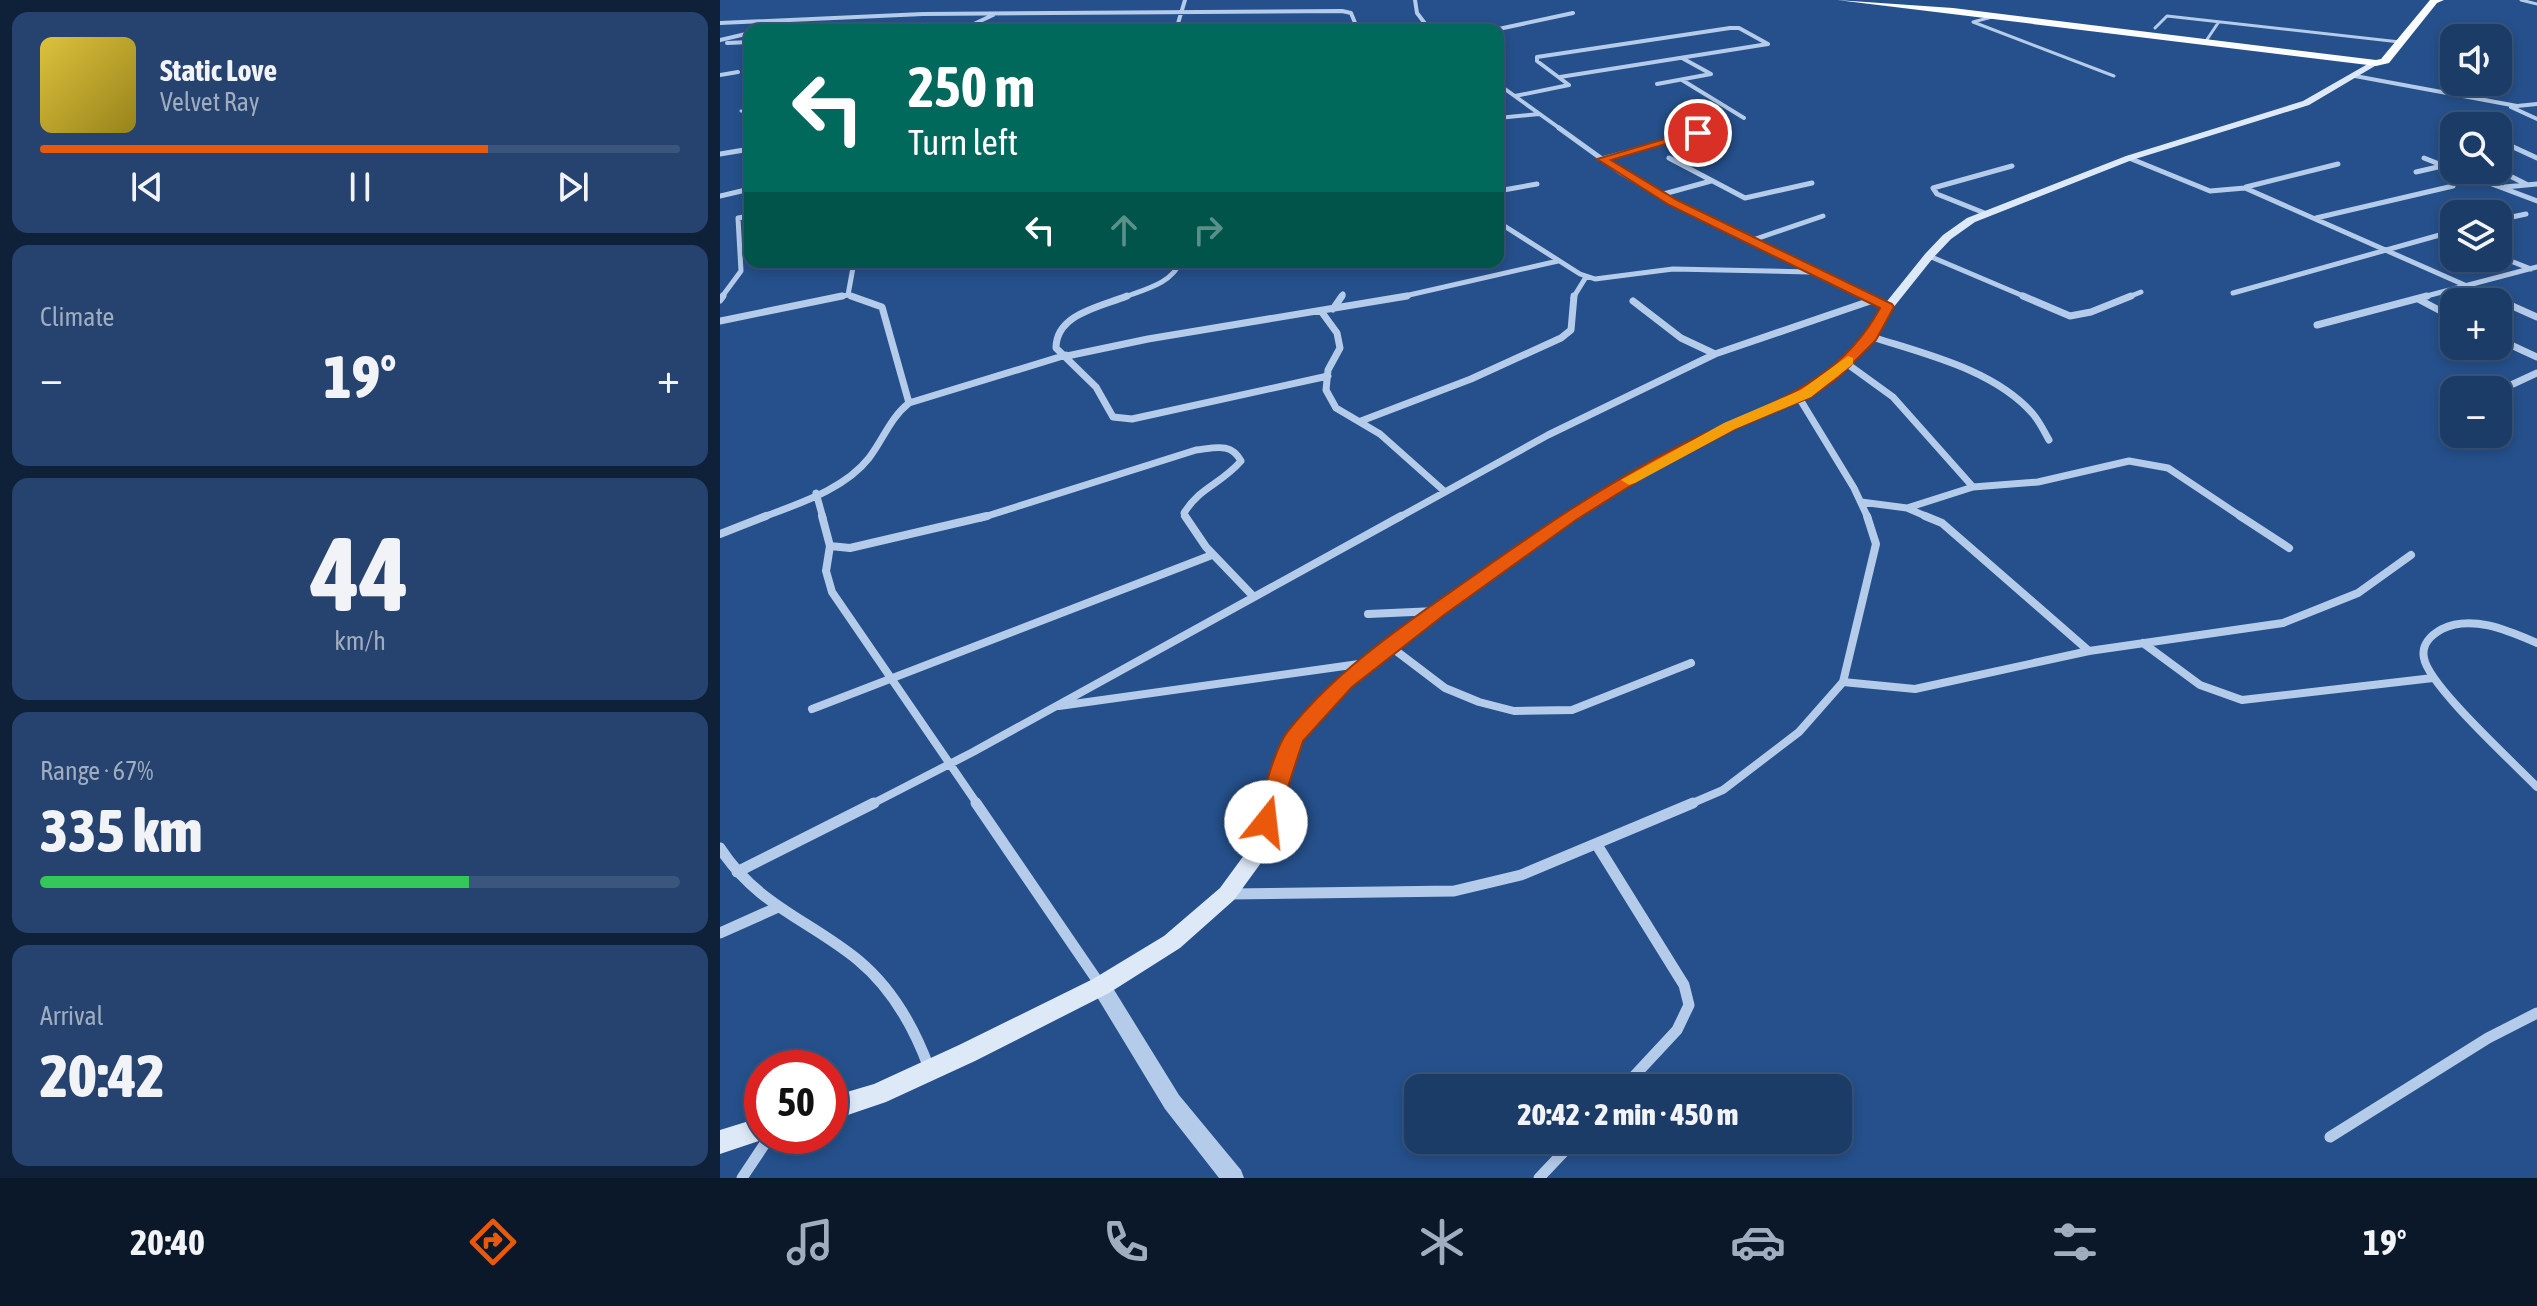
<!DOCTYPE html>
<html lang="en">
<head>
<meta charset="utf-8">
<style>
  :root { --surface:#1c3c68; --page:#25436e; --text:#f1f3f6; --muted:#a0adc0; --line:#3a567c; --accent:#ea580c }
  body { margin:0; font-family:"Asap Condensed",sans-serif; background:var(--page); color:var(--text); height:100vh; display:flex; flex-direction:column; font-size:30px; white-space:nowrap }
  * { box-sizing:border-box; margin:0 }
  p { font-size:26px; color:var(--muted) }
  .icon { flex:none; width:44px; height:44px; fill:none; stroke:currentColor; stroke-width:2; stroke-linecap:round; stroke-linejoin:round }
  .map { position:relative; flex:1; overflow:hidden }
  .sheet { display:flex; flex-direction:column; gap:12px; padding:12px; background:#0f2139; width:720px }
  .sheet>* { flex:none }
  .guide { position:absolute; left:24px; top:24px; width:760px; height:244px; border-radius:16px; box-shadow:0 4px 12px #0003,0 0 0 2px var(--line); background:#00695c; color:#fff; overflow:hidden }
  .buttons { position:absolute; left:1720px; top:24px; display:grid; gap:16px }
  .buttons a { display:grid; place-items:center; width:72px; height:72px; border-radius:16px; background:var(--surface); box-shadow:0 4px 12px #0003,0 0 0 2px var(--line); font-size:40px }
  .speed { position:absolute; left:24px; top:1050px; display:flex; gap:16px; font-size:40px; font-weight:700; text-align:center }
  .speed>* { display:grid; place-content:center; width:104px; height:104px; border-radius:50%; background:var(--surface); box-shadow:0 4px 12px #0003,0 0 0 2px var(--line); line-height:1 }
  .speed .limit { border:12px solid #d22; background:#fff; color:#111 }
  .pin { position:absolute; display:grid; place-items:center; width:68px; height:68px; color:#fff; margin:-34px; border:4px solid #fff; border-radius:50%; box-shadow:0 2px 8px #0007 }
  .me { position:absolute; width:88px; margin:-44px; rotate:16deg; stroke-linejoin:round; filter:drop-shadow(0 0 6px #0008) }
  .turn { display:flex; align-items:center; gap:28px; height:168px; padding:0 32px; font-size:36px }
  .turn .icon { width:104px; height:104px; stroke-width:2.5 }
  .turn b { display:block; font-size:56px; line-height:68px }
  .lanes { display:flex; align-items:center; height:76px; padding:0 32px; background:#0003; justify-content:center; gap:40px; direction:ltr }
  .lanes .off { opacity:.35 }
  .big { font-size:60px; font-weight:800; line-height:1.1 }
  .sheet .card { flex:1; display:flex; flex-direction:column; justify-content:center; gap:12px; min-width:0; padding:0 28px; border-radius:16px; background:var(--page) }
  .sheet .dial { align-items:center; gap:0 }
  .dial b { font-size:104px; line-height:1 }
  .song { display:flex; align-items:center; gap:24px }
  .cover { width:96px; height:96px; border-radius:12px; background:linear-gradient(135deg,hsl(50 70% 55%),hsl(50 70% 35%)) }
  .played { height:8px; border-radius:4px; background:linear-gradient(90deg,var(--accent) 70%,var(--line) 70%) }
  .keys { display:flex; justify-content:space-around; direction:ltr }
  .heat { display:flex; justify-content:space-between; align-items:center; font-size:44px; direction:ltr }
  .charge { height:12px; border-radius:6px; background:linear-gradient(90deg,#34c759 67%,var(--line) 0) }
  .trip { position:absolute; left:684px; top:1074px; width:448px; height:80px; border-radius:16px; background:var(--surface); box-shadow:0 4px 12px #0003,0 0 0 2px var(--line); font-weight:800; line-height:80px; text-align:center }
  .menu { display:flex; height:128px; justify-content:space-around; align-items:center; background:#0b182a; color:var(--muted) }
  .menu .icon { width:56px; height:56px }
  .menu .selected { color:var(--accent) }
  .menu b { font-size:36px; color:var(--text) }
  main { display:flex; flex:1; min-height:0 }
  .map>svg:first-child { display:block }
</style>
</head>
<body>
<main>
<section class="sheet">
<div class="card">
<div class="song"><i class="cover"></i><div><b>Static Love</b><p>Velvet Ray</p></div></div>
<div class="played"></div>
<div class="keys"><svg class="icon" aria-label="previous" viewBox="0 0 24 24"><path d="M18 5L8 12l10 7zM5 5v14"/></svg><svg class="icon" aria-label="pause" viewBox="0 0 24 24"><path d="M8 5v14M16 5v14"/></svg><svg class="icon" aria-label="next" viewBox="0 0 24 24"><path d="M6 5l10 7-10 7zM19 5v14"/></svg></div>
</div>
<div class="card"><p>Climate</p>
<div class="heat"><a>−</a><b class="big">19°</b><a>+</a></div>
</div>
<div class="card dial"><b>44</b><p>km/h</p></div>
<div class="card"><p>Range · 67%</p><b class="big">335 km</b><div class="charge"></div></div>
<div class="card"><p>Arrival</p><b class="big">20:42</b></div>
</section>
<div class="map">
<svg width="1817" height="1178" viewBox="0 0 1817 1178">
  <rect width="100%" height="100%" fill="#25508b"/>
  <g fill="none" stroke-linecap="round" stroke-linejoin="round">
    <!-- service -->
    <path stroke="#b4cbea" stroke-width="3" d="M1801 0 1817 4
      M1272 17 1253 22 1394 76
      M1435 28 1447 16 1680 42
      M1486 41 1498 23
      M21 111 30 112"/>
    <!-- minor-far4 -->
    <path stroke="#b4cbea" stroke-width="4" d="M695 0 697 13 710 30
      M0 23 203 14 622 11 631 13 638 30
      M41 30 65 23
      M241 30 273 15
      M456 30 465 0
      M479 30 480 27
      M774 30 853 13
      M0 40 30 33
      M7 43 30 42
      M0 75 18 72
      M1635 76 1797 106 1817 104
      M840 77 1048 44
      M962 80 1024 118
      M778 84 842 130
      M937 84 991 74 962 58
      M795 96 849 85 817 61V57L1010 28H1019L1048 44
      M1791 107 1817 119
      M778 118 819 114"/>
    <!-- minor-far3 -->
    <path stroke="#b4cbea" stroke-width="5" d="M839 128 900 172 953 203 1150 298
      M1778 140 1817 158
      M1726 144 1734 148
      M0 154 30 149
      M949 158 1025 198 1092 183
      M1409 158 1490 191 1525 188 1774 298
      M1704 158 1734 170
      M882 159 978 133
      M1735 170 1817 201
      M1778 170 1806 184
      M1696 172 1722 166
      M1526 187 1618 164
      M1785 187 1817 184
      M778 191 817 184
      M940 195 991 181
      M0 196 30 189
      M1267 214 1217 194 1213 188 1292 166
      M1596 218 1733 186
      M1778 220 1806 214
      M778 222 860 274 875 279 953 269 1089 272
      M1030 241 1103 216
      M1209 256 1308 298
      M1778 256 1811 269
      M134 262 128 295 137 298
      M1513 293 1734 231
      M1 298 21 271 18 218 30 216
      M113 298 128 295
      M402 298C422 290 452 284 460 262
      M620 298 623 294
      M676 298 838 261
      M853 298 866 277
      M1406 298 1421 292
      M1699 298 1817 267"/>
    <!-- minor-far2 -->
    <path stroke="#b4cbea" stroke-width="7" d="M131 296 162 307 189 403
      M407 296C380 307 336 314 336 348L376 387 393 417 412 419 608 376
      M1146 296 1168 307
      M1303 296 1350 316 1371 312 1411 296
      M1770 296 1817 317
      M1698 299 1734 318
      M0 300 3 296
      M913 301 961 338 995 354
      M613 309 622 296
      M601 311 617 333 620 348 608 370 606 390 616 408 660 434 724 491
      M0 321 122 296
      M1597 325 1707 296
      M1152 337C1205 354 1275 370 1313 414 1319 421 1324 431 1329 440
      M1778 339 1817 357
      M347 356 428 339 687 296
      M1126 363 1173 397 1253 487
      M1778 391 1817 373
      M1078 396 1134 488 1148 518
      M641 421 751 379 841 338 851 330 854 296
      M96 493 103 518
      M1141 502 1187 508 1210 518
      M1187 508 1253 487 1318 482 1409 461 1448 468 1523 518
      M41 518C77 504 124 490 149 458 163 440 170 418 189 403L346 355
      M261 518 476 450C495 448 511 442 521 461 500 485 481 486 464 513L466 518
      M678 518 828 435 995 354 1153 300"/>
    <!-- minor-far1 -->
    <path stroke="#b4cbea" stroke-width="8" d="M102 516 110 546 130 548 267 516
      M465 516 486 547 533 596
      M1205 516 1222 523 1369 651
      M1520 516 1569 548
      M0 534 46 516
      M110 546 106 571 112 592 258 805
      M648 614 716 611
      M1423 643 1480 685 1522 700 1713 678
      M1817 643C1789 631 1752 614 1722 629 1711 635 1701 645 1704 658 1708 685 1794 763 1817 787
      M671 647 725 688 759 702 794 711 852 710 971 663
      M1123 682 1195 689 1369 651 1563 623 1638 593 1691 555
      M339 706 646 663
      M92 709 492 555
      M150 805 253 752 681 516
      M968 805 1003 790 1079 732 1123 682 1156 544 1147 516"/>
    <!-- minor -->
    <path stroke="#b4cbea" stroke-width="11" d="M256 803 381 986
      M877 845 964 985 969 1005 957 1030 903 1088
      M0 848C37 905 89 920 138 960 173 989 194 1027 209 1068
      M17 872 154 803
      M508 894 734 891 801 875 973 803
      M0 933 56 908
      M1610 1137 1768 1038 1817 1013
      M22 1178 50 1136
      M819 1178 855 1140"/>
    <!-- tertiary -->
    <path fill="#b4cbea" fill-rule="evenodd" d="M381 977 388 980 459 1095 521 1170 524 1178H499L445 1109 374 992 371 986 374 980Z"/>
    <!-- secondary -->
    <path fill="#dee9f8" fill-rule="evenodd" d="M1653 61 1660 63 1589 105 1412 160 1255 222 1231 239 1213 258 1173 308 1156 340 1118 377 1091 397 1015 429 933 471 855 519 723 615 631 686 582 741 563 794 546 856 514 900 460 948 389 993 255 1061 166 1102 110 1121V1097L154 1084 239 1045 373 979 444 936 500 888 530 847 543 794 565 738 619 678 711 607 845 513 923 465 1005 423 1081 391 1110 371 1147 335 1164 305 1205 254 1223 235 1247 218 1406 156 1583 101Z
      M42 1117V1136L51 1137 0 1154V1130Z"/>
    <!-- trunk -->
    <path fill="#fbfcfe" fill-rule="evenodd" d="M1117 0 1233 8 1656 60 1661 59 1710 0H1724L1717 3 1669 63 1656 66Z"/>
  </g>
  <!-- route -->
  <path fill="#ea580c" stroke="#983908" stroke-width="2" d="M975 130 983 133 891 160 957 200 1172 304 1174 307 1156 340 1119 377 1091 397 1015 429 934 471 856 520 724 615 632 687 583 741 554 829 546 831 538 829 535 822C542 800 554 748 568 731 617 669 685 624 749 579 817 531 885 484 959 446 1037 406 1116 390 1160 308L949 205 877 159Z"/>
  <!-- slow -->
  <path fill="#f59e0b" d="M1128 356 1133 358V364L1091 397 1015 429 915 483 909 485 901 480 1004 423 1081 390Z"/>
</svg>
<div class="buttons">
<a><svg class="icon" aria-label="sound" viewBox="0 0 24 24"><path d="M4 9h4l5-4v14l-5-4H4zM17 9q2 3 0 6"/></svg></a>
<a><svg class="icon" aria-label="search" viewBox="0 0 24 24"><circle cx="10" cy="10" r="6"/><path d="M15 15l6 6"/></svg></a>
<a><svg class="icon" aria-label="layers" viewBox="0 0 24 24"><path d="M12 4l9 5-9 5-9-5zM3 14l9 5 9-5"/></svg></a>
<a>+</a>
<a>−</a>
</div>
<div class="speed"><div class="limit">50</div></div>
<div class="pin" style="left:978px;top:133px;background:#d93025"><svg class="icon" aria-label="arrive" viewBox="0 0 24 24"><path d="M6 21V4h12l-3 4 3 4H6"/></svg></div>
<svg class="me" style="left:546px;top:822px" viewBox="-20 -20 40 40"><circle r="19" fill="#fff"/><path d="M0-13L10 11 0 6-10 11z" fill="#ea580c"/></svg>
<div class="trip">20:42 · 2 min · 450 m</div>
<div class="guide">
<div class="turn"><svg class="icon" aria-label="left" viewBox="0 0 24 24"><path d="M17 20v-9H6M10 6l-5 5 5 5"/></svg><div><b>250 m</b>Turn left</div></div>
<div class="lanes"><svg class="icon" aria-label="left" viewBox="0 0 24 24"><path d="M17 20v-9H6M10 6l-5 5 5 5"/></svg><svg class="icon off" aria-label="ahead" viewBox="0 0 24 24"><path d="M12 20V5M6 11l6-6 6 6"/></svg><svg class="icon off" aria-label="right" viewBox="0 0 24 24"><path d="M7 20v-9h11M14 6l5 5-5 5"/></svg></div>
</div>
</div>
</main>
<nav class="menu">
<b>20:40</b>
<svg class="icon selected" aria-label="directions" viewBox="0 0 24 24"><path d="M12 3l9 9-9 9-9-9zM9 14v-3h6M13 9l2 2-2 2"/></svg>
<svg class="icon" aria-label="music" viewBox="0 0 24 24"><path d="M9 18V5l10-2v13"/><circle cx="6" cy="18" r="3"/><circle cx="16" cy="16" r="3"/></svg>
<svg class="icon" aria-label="phone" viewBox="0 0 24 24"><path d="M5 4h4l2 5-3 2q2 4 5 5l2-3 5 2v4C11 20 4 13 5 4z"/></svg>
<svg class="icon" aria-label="climate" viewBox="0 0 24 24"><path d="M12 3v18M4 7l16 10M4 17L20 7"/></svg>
<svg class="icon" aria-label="car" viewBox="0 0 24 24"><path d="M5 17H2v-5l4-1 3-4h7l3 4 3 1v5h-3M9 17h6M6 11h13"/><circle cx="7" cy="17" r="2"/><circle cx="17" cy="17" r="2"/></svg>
<svg class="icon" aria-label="filters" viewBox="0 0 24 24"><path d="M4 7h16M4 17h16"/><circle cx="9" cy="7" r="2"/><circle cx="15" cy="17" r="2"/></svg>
<b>19°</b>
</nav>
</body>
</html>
